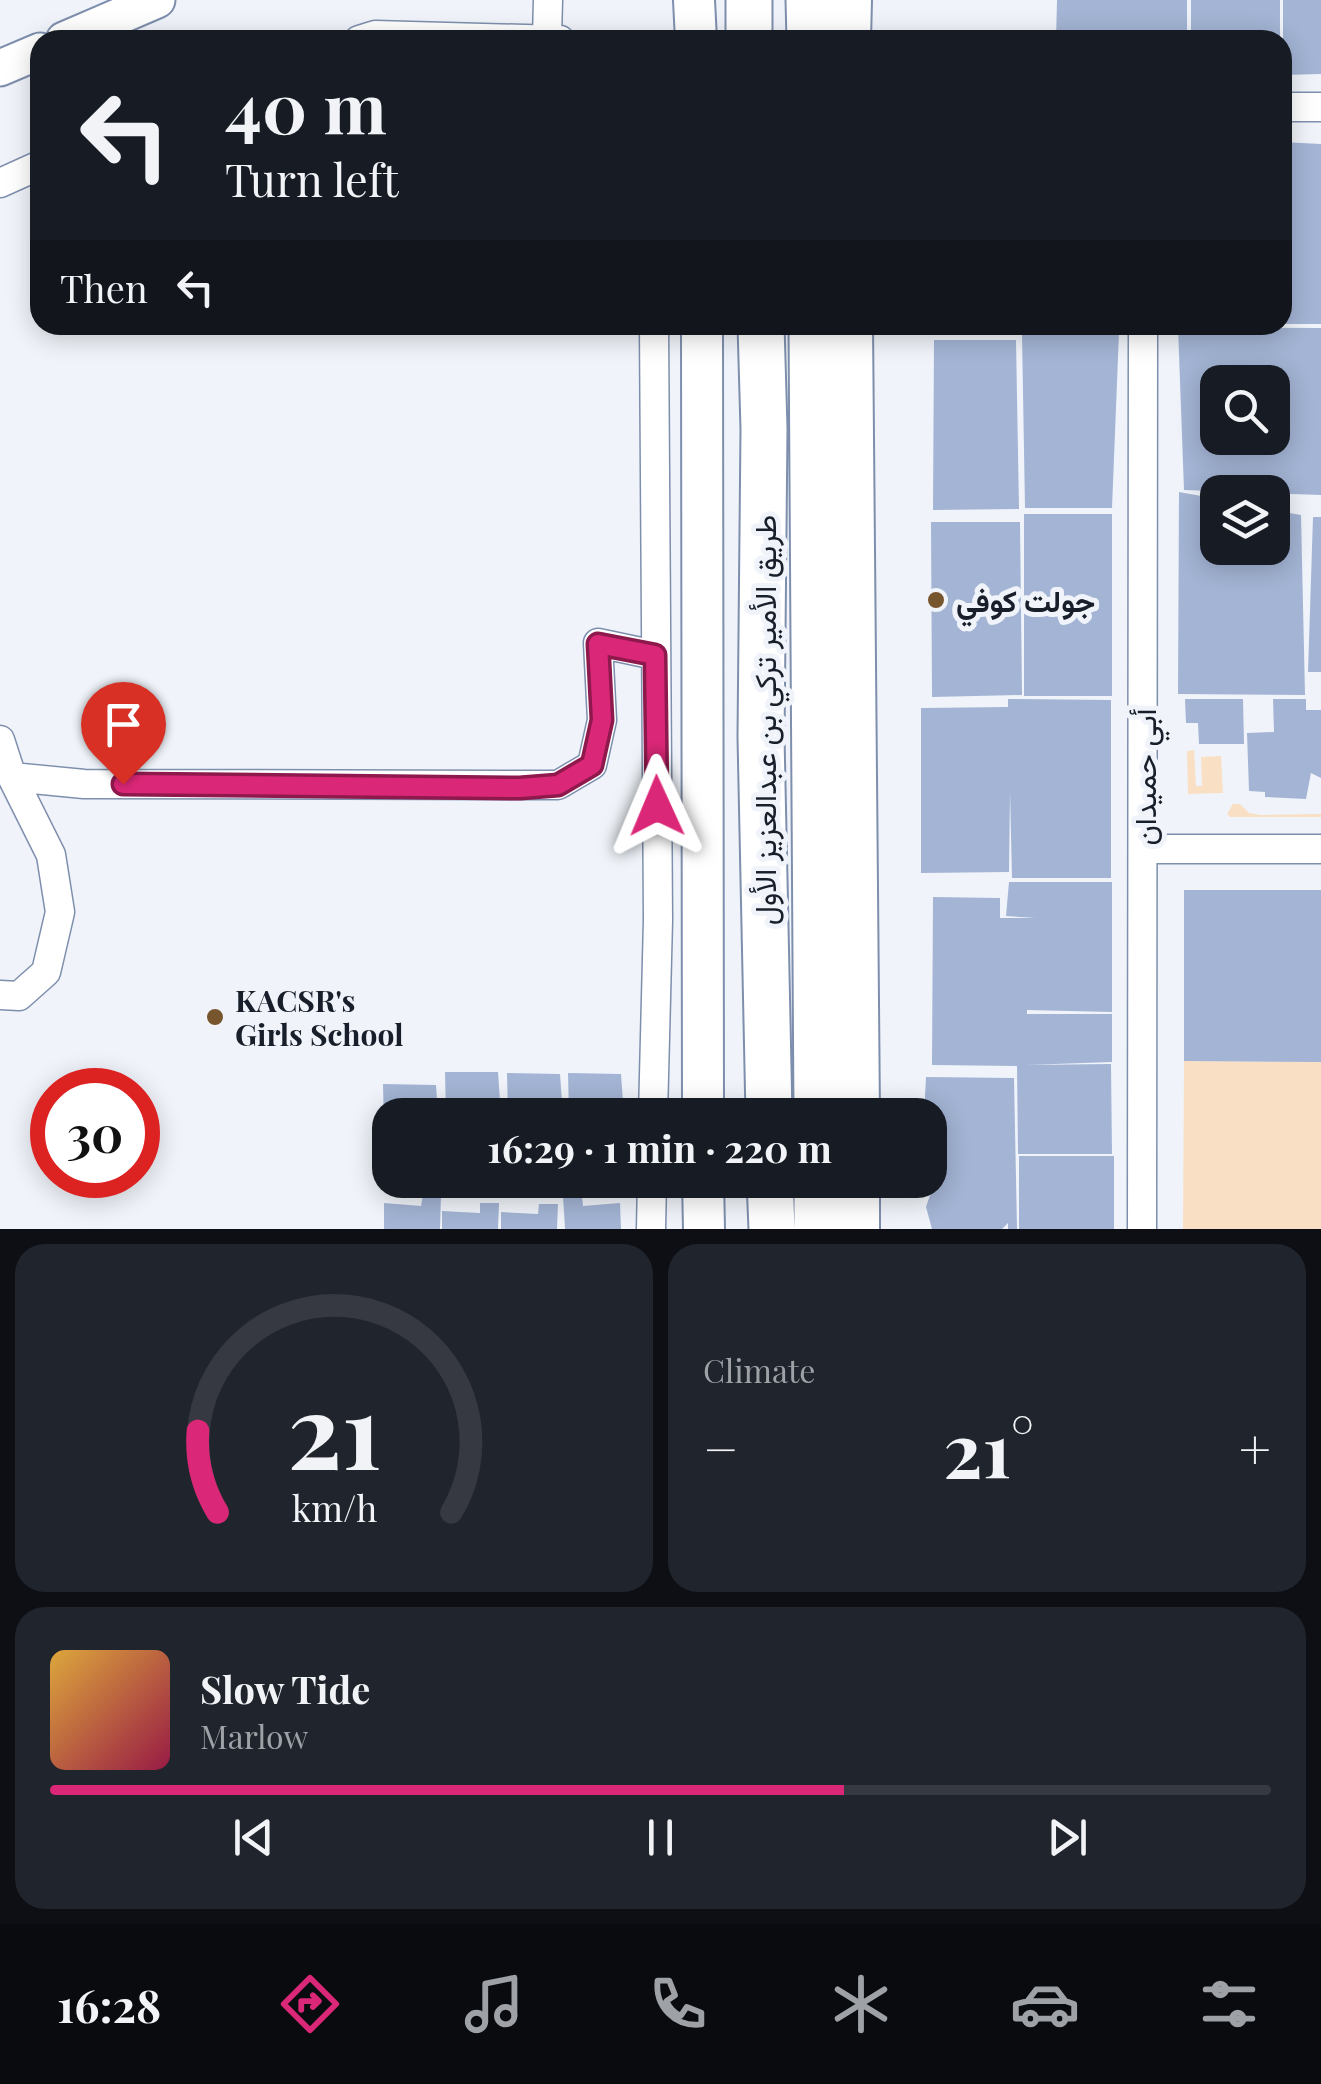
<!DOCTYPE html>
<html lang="en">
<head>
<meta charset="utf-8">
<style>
  :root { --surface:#171b24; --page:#20242c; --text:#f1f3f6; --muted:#9ea1a6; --line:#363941; --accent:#db2777 }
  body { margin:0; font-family:"Playfair Display",Vazirmatn,serif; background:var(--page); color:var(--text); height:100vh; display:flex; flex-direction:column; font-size:38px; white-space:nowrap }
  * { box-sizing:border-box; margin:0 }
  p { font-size:32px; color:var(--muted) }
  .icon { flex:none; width:55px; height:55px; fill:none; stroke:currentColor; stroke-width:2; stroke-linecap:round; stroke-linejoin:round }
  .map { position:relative; height:1229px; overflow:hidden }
  .details { display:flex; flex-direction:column; gap:15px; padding:15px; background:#0d0f14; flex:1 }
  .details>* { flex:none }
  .hud { position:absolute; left:30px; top:30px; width:1262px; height:305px; border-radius:30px; box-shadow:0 5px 25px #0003; background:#171b24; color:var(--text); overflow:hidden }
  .controls { position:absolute; left:1200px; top:365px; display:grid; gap:20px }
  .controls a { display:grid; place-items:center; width:90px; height:90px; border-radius:20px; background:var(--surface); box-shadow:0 5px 25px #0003; font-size:50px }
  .speed { position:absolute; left:30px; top:1068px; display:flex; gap:20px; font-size:50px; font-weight:700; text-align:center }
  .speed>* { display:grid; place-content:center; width:130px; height:130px; border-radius:50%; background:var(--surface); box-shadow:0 5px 25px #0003; line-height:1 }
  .speed .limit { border:15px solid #d22; background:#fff; color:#111 }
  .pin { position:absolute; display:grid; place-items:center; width:85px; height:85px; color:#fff; margin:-102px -42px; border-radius:50% 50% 50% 0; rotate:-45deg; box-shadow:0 0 10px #0007 }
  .pin .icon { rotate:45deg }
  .me { position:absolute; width:110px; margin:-55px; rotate:359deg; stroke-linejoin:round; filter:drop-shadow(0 0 8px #0008) }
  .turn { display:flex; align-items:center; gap:35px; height:210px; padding:0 30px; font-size:45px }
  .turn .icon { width:130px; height:130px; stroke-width:2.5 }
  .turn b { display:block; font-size:70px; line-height:85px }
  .then { display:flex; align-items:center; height:95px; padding:0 30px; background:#0003; gap:20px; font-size:38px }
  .big { font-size:75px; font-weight:700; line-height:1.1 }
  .details .widget { flex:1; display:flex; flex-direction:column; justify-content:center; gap:15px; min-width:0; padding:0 35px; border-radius:30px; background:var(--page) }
  .details .dial { align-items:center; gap:0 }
  .dial svg { height:260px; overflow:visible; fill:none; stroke:var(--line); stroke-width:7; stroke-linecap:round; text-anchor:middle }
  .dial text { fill:var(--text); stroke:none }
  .song { display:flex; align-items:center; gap:30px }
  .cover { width:120px; height:120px; border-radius:15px; background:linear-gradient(135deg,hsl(40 70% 55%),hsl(340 70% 35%)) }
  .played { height:10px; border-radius:5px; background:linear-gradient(90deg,var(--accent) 65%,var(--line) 65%) }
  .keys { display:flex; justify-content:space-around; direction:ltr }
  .heat { display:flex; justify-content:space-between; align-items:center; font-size:55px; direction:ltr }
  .details .tiles { flex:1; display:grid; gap:15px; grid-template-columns:1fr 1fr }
  .widget:last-child { grid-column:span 2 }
  .trip { position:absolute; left:372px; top:1098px; width:575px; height:100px; border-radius:30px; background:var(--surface); box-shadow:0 5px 25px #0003; font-weight:700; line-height:100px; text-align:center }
  .dock { display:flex; height:160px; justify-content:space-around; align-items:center; background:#090b0e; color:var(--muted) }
  .dock .icon { width:70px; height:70px }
  .dock .current { color:var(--accent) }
  .dock b { font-size:45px; color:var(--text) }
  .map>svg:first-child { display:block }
</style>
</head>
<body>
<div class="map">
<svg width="1321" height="1229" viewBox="0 0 1321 1229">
  <rect width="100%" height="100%" fill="#f0f4fa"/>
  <!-- green -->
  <path fill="#f9dfc3" d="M1194 750 1196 786H1202L1201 757 1221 756 1223 793 1188 794 1187 751Z
    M1233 804H1240L1249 813 1260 815 1321 814V817H1230L1227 814Z
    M1184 1061 1321 1062V1229H1183Z"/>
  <!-- building -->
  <path fill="#a3b4d4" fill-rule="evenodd" d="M1057 0H1187V40H1056Z
    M1191 0H1280V40H1191Z
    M1283 0H1321V74L1283 75Z
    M1282 142 1321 144V324H1282Z
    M897 325H1004V331L897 328Z
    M1008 325H1053V328L1008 329Z
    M1178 327 1321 328V495L1184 490ZM1218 382H1272V438H1218Z
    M1119 332 1112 508H1025L1022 334Z
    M934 340H1016L1019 509 933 510Z
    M1179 492 1218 499V548H1272V510L1301 515 1305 695 1178 694Z
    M1024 514H1112V696H1024Z
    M1313 517H1321V672H1308Z
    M931 522H1020L1022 695 932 697Z
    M1008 699 1111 700V878H1012L1010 791 1009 872 921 873V708L1008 707Z
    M1185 699H1243L1244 744H1199L1198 723H1186Z
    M1273 699H1306V710H1321V778L1311 773 1306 799 1265 797V792L1249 791 1247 733 1274 732Z
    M1009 882H1112V1012L1027 1010V1014H1112V1062L1026 1065 1111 1064 1112 1154H1018L1017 1066 932 1065 933 897 1000 898V918H1035L1006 916Z
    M1184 890H1321V1062L1184 1061Z
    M445 1072H498L501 1115H446Z
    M507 1073 560 1074 563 1115H508Z
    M568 1073 621 1074 624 1115H569Z
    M926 1077 1014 1078 1017 1229H1008V1223L1002 1229H932L926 1207 935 1180 936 1167 930 1166V1115H924Z
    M383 1084 436 1085 438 1115H390V1171L385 1172Z
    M1019 1156H1114V1229H1019Z
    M423 1195H441L440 1229H384V1203L421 1206Z
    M563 1196H582L583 1206 620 1203 621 1229H565Z
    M480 1203H499L498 1229H442V1211L480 1213Z
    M539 1204H558L557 1229H501V1212L538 1214Z"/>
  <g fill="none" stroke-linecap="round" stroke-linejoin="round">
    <!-- minor casing -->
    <g stroke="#7e8fad" stroke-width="31">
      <path id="minor" d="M547 38 548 0
        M359 40 375 35 560 40
        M1282 107H1321
        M0 183 40 165
        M0 740 12 777 51 855 60 912 46 972 19 996 0 995
        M12 777 84 784 558 785 592 765 602 720 598 643 655 655
        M1144 849H1321
        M653 1115 658 920 654 325
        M651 1229 652 1180
        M1142 1229 1143 325"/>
    </g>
    <!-- tertiary casing -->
    <g stroke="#7e8fad" stroke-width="39">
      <path id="tertiary" d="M64 40 157 0
        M0 68 40 51"/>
    </g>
    <!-- secondary casing -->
    <g stroke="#7e8fad" stroke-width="44">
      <path id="secondary" d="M694 0 696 40
        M850 40 851 0
        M702 325 703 1115
        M852 325 859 1115
        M703 1180 704 1229
        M859 1180V1229"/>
    </g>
    <!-- primary casing -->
    <g stroke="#7e8fad" stroke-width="49">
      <path id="primary" d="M749 0V40
        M809 0 810 40
        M761 325 764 429 761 737 769 1115
        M812 325 817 1115
        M770 1180 772 1229
        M817 1180V1229"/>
    </g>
    <!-- minor -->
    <use href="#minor" stroke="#fff" stroke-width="28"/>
    <!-- tertiary -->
    <use href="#tertiary" stroke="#fff" stroke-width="35"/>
    <!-- secondary -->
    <use href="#secondary" stroke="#fff" stroke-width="40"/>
    <!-- primary -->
    <use href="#primary" stroke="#fff" stroke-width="45"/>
  </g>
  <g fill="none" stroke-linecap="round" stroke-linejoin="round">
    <!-- route casing -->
    <g stroke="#8e194d" stroke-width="25">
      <path id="route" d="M123 784 520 788 558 785 592 765 602 720 598 644 655 655 657 806"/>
    </g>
    <!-- route -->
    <use href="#route" stroke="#db2777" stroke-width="18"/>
  </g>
  <!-- markers -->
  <g fill="#77552d" stroke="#f0f4fa" stroke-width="4">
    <circle cx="936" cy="600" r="10"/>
    <circle cx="215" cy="1017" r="10"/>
  </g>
  <g text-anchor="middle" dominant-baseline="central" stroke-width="10" stroke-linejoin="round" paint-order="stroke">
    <!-- poi labels -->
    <g font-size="30" font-weight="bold" fill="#181f2b" stroke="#f0f4fa" text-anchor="start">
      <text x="956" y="600">جولت كوفي</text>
      <text x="235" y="1000">KACSR's<tspan x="235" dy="34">Girls School</tspan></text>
    </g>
    <!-- street labels -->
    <g font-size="30" fill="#181f2b" stroke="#f0f4fa">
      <text transform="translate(764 720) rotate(-90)">طريق الأمير تركي بن عبدالعزيز الأول</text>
      <text transform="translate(1144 777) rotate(-90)">أبي حميدان</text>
    </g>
  </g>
</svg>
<div class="controls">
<a><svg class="icon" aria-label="search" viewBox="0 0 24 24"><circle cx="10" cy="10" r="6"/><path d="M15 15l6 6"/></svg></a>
<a><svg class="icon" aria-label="layers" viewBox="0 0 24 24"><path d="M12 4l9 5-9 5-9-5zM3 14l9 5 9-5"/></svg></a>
</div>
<div class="speed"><div class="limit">30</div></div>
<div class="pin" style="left:123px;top:784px;background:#d93025"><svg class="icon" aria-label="arrive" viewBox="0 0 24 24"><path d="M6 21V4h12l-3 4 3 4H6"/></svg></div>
<svg class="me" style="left:657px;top:806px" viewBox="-20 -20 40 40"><path d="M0-17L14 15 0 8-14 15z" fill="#db2777" stroke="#fff" stroke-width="4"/></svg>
<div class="trip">16:29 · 1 min · 220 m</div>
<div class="hud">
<div class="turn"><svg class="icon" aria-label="left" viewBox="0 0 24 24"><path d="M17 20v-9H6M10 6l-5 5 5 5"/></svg><div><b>40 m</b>Turn left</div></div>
<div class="then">Then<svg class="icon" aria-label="left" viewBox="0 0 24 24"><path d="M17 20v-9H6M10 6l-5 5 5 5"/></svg></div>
</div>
</div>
<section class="details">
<div class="tiles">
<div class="widget dial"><svg viewBox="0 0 100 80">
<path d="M14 69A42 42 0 1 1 86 69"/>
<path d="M14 69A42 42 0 0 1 8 44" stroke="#db2777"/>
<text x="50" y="56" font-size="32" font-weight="700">21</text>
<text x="50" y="72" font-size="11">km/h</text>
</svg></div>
<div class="widget"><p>Climate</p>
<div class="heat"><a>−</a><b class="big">21°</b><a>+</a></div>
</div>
<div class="widget">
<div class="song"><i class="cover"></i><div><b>Slow Tide</b><p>Marlow</p></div></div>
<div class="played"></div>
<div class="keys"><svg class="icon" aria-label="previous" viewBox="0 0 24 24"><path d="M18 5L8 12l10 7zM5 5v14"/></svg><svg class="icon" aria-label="pause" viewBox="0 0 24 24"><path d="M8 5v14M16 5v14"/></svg><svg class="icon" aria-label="next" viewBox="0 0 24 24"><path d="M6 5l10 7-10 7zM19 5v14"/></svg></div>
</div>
</div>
</section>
<nav class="dock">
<b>16:28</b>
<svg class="icon current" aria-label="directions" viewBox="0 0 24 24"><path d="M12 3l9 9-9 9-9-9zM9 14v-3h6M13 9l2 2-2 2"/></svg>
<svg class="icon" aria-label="music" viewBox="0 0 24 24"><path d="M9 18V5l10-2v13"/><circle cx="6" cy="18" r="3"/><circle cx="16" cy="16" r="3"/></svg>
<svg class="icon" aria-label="phone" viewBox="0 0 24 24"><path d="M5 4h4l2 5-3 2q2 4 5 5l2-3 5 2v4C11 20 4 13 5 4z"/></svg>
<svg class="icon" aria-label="climate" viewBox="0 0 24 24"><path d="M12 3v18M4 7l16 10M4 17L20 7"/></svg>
<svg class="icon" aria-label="car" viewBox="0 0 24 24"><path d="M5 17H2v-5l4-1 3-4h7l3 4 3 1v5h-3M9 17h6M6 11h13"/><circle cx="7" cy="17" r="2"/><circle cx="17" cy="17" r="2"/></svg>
<svg class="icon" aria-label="filters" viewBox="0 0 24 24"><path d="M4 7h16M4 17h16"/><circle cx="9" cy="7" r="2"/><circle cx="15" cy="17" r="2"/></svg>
</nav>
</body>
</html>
